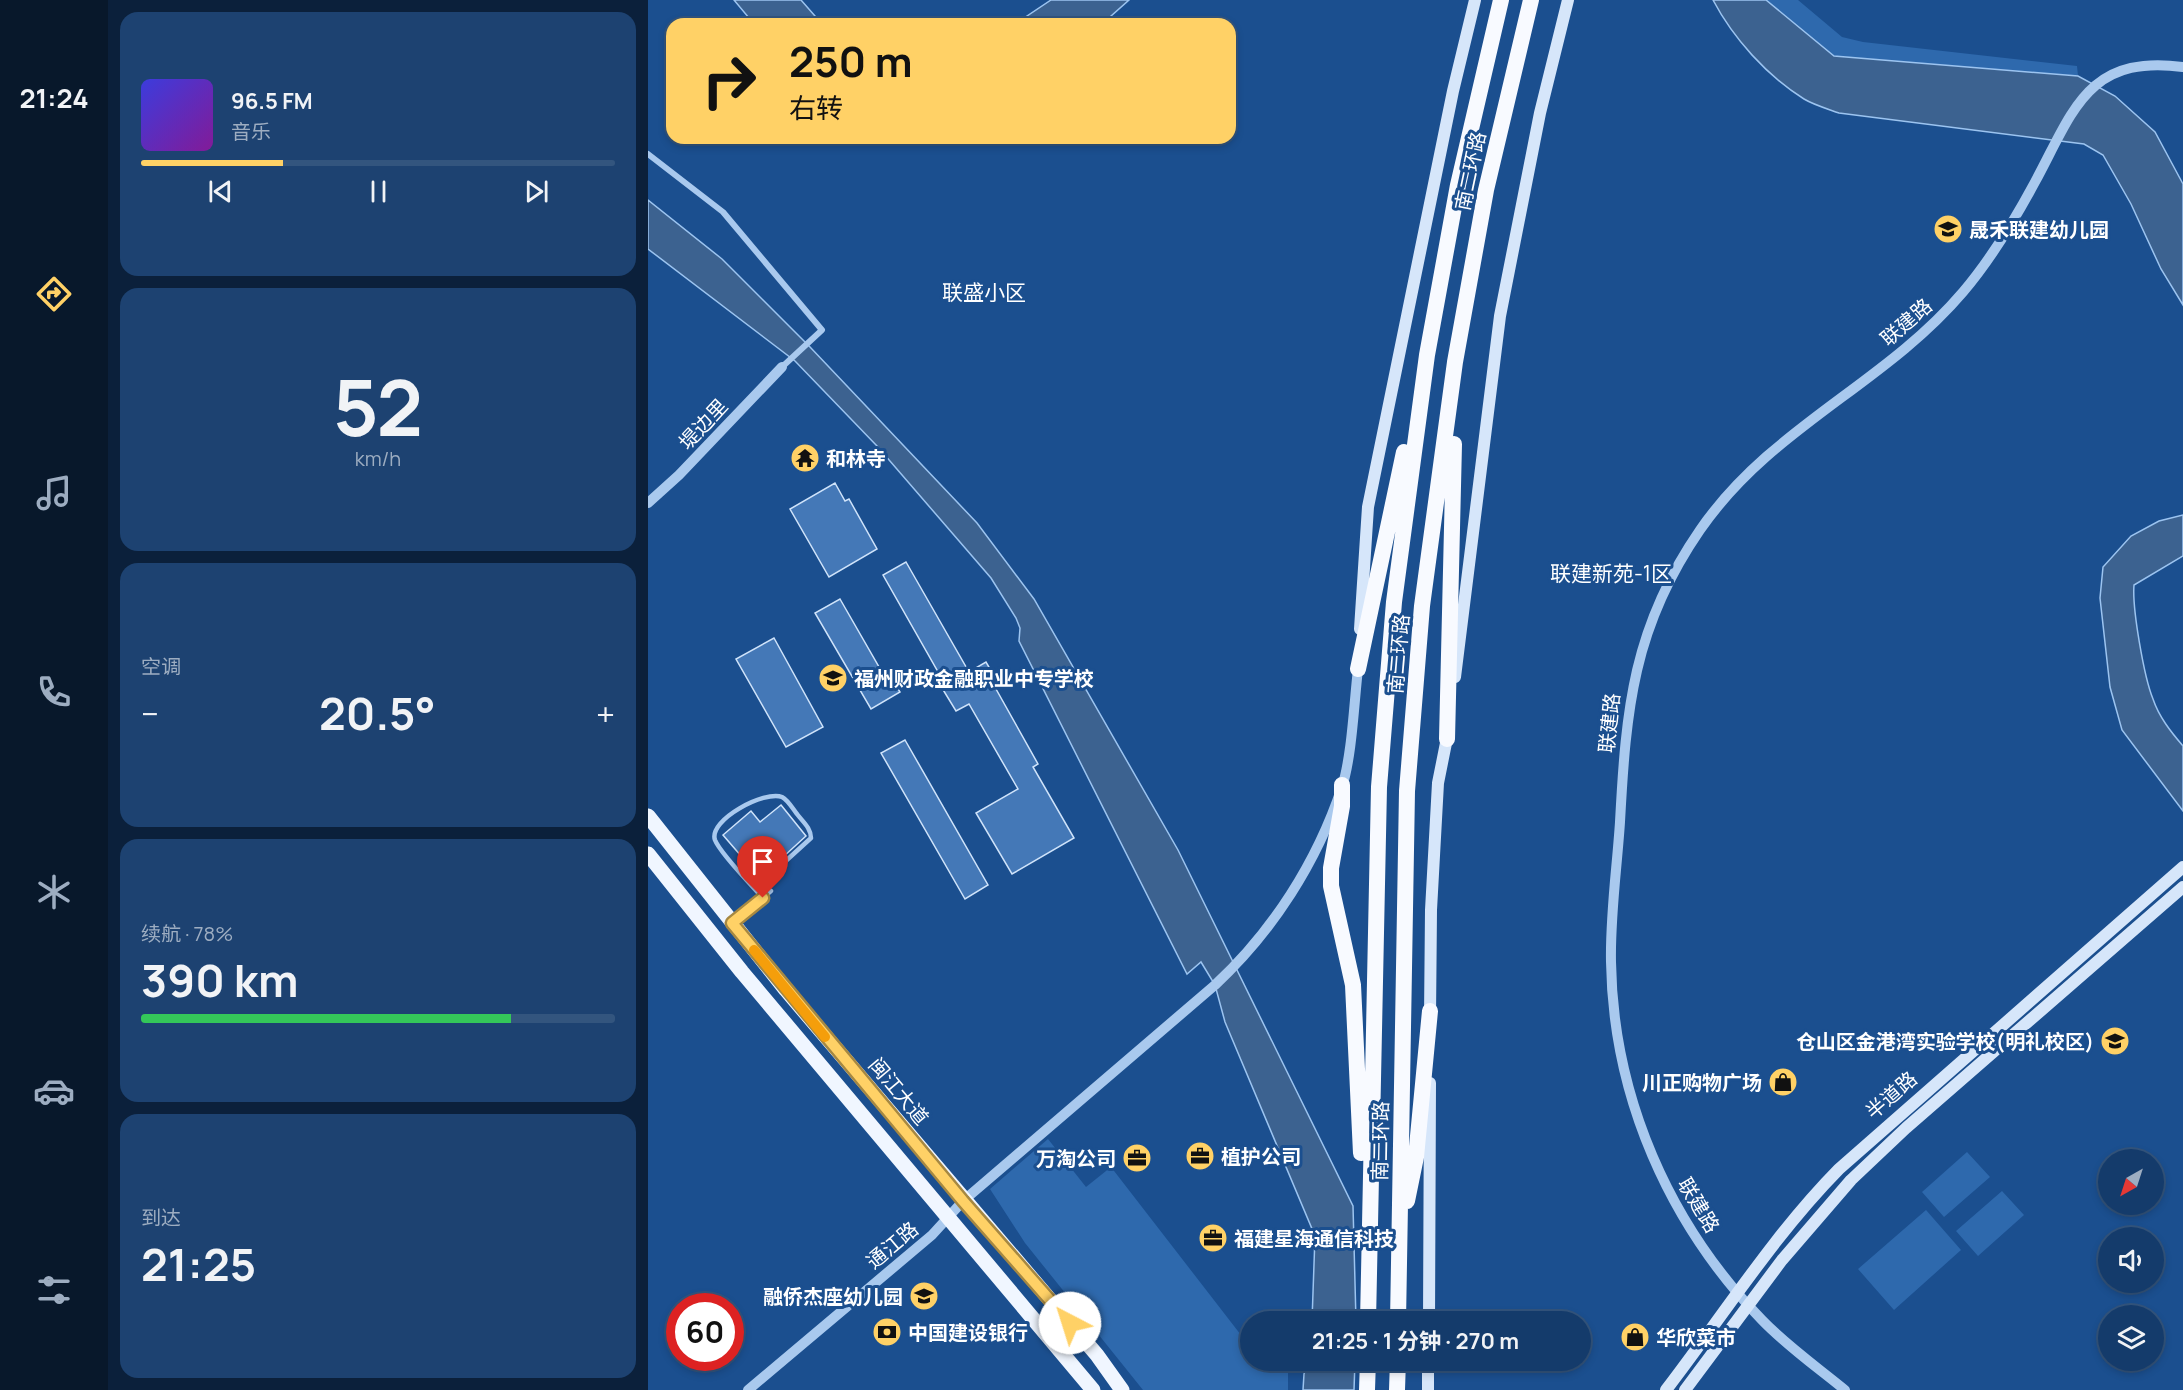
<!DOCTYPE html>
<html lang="zh">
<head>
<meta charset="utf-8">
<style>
  :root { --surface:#143b6b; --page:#1d4271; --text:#f1f3f6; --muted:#9dadc1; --line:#33557e; --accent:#ffd166 }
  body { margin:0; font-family:Manrope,"Noto Sans SC",sans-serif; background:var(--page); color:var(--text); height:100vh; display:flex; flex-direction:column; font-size:22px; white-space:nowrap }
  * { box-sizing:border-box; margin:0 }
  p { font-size:20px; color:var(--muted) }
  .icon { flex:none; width:33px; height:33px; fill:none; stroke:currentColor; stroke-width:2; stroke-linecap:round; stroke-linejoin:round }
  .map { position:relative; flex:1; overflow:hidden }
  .details { display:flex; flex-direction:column; gap:12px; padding:12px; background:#0b203b; width:540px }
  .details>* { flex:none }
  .guide { position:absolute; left:18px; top:18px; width:570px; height:126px; border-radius:18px; box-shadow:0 3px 9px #0003,0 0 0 2px var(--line); background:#ffd166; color:#111; overflow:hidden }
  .needle { width:39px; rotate:219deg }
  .tools { position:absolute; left:1450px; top:1149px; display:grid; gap:12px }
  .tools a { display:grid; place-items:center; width:66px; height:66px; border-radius:50%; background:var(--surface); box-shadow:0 3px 9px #0003,0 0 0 2px var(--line); font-size:30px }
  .speed { position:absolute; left:18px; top:1293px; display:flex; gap:12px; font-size:30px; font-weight:700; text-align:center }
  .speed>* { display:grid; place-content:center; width:78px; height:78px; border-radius:50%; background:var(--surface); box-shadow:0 3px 9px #0003,0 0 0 2px var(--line); line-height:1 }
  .speed .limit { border:9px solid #d22; background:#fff; color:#111 }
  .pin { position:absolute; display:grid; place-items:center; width:51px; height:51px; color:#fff; margin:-62px -26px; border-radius:50% 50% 50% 0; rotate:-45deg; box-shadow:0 0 6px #0007 }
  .pin .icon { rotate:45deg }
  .me { position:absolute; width:66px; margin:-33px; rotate:320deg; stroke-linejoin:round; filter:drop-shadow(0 0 4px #0008) }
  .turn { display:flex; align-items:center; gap:21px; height:126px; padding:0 24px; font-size:27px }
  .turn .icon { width:78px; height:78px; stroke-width:2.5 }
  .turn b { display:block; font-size:42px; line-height:51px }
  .big { font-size:45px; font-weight:700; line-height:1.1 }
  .details .card { flex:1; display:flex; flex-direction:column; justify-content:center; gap:9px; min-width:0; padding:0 21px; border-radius:18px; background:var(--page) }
  .details .dial { align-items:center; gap:0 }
  .dial b { font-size:78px; line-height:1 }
  .song { display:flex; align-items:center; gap:18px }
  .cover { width:72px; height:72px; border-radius:9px; background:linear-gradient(135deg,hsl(240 70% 55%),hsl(290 70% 35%)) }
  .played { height:6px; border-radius:3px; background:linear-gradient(90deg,var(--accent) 30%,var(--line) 30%) }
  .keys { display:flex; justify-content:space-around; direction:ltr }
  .heat { display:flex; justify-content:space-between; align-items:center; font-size:33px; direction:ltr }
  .charge { height:9px; border-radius:4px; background:linear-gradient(90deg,#34c759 78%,var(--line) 0) }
  .trip { position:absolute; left:592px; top:1311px; width:351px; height:60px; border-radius:30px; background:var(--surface); box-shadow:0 3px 9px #0003,0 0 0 2px var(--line); font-weight:700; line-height:60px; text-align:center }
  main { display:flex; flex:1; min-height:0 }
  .menu { display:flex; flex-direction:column; width:108px; justify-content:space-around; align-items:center; background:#08182b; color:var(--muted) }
  .menu .icon { width:42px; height:42px }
  .menu .on { color:var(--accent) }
  .menu b { font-size:27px; color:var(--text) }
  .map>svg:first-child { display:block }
</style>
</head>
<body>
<main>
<nav class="menu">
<b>21:24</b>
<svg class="icon on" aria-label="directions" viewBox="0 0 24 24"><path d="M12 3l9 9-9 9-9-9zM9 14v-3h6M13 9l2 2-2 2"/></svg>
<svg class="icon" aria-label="music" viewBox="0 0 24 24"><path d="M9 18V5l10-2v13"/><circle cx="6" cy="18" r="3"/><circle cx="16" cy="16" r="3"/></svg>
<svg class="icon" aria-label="phone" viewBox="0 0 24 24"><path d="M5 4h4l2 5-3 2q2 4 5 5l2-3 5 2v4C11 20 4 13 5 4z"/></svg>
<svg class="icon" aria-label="climate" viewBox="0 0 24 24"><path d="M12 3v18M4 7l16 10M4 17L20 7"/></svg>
<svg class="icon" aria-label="car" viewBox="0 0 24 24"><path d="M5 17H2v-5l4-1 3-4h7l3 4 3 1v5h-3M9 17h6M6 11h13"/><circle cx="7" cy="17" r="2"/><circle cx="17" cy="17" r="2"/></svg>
<svg class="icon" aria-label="filters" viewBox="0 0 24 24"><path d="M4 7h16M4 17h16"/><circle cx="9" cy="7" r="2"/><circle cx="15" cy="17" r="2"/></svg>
</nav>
<section class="details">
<div class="card">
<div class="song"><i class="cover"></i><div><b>96.5 FM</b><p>音乐</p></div></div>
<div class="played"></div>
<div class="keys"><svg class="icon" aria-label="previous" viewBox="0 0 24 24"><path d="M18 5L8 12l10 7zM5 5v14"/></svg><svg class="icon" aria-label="pause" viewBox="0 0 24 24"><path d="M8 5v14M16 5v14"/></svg><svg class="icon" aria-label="next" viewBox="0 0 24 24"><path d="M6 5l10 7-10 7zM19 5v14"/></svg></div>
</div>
<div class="card dial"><b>52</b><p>km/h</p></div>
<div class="card"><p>空调</p>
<div class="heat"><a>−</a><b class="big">20.5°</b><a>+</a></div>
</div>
<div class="card"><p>续航 · 78%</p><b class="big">390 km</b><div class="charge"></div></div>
<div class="card"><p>到达</p><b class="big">21:25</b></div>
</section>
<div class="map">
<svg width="1535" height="1390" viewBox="0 0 1535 1390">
  <rect width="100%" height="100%" fill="#1b4f8f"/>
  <!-- green -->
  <path fill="#2e69ad" d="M1118 0H1150L1194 37 1215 42 1429 66 1430 76 1186 56Z
    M400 1139 438 1187 463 1167 603 1348V1360L613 1361 619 1368 640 1372V1390H495L377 1243 342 1189Z
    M1319 1152 1342 1177 1296 1217 1274 1192Z
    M1354 1191 1376 1215 1330 1256 1308 1231Z
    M1278 1210 1313 1250 1246 1310 1210 1269Z"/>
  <!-- water -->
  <path fill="#3c6290" stroke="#9cc4f0" stroke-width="1.5" d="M86 0H153L174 24H106Z
    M403 0H481L454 24H367Z
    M1065 0H1118L1186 56 1430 76 1467 96 1507 132 1535 184V305L1513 269 1483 204 1455 155 1436 144 1191 113C1180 109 1166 105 1156 99 1119 76 1085 38 1065 0Z
    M0 200 74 259 162 347 329 523 386 599 530 850 705 1206 708 1321H664L667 1236 577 1022 567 985 553 962 539 974 371 641 372 628 368 618 343 578 229 446 147 361 0 249Z
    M1535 515V556L1486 585C1484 608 1496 677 1505 699 1511 717 1523 732 1535 746V811L1474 730 1462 687 1452 598 1455 567 1483 536 1511 521Z
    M661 1361H707L706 1390H655L656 1374Z"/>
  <!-- building -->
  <path fill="#4478b7" stroke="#cfe3fa" stroke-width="1.5" d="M187 483 197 501 201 499 229 549 181 577 142 509Z
    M258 562 321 672 338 662 352 686 348 689 390 764 385 767 426 838 364 874 328 813 370 789 321 704 308 711 294 688 298 686 235 575Z
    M192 599 238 679 243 677 252 692 223 709 167 613Z
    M126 638 175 727 138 747 88 659Z
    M257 740 340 885 317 899 233 753Z
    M133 805 158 836 112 878 75 835 103 811 112 822Z"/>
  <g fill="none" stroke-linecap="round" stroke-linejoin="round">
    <!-- service -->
    <path stroke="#a9c9ee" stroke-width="4.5" d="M107 889 163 838C163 828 155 822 149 814 145 809 140 800 134 797 117 790 60 820 67 840 72 853 104 886 115 898
      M86 922 123 891"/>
    <!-- minor -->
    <path stroke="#a9c9ee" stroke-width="6" d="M0 154 75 212 174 330 134 367"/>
    <!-- tertiary -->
    <path stroke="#a9c9ee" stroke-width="10" d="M0 503 31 475 134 367
      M100 1390 284 1235 315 1201 567 985C625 931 669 862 694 787 704 756 706 703 710 669
      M1197 1390C1169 1367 1139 1346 1114 1320 1021 1224 965 1097 963 962 962 916 969 868 972 822 978 709 985 627 1052 530 1123 427 1236 385 1315 292 1344 258 1366 221 1387 182 1425 112 1439 54 1535 67"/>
    <!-- secondary -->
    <path stroke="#d6e6fa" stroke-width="12" d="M712 629 720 507 805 91 827 0
      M807 677 852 316 892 113 920 0
      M782 1017 783 910 790 783 800 733
      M781 1322 782 1083
      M780 1390V1360
      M1018 1390C1075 1316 1125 1236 1191 1169L1535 867
      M1037 1390 1134 1260 1203 1180 1258 1128 1535 887"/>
    <!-- primary -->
    <path stroke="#f0f6ff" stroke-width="15" d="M0 816 138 990 449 1355 474 1390
      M0 854 94 972 445 1390"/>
    <!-- trunk -->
    <path stroke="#f8faff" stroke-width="16" d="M710 669 756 452
      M799 739 806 444
      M694 785V806L683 868V886L705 985 713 1153
      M759 1201 768 1157 782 1011
      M720 1322 731 787 746 602 779 355 810 185 853 0
      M750 1322 759 791 774 606 807 362 838 190 883 0
      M719 1390 720 1360
      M749 1390 750 1360"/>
  </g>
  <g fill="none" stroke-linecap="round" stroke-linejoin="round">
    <!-- route casing -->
    <g stroke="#a68842" stroke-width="15">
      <path id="route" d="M115 898 84 923 315 1201 422 1323"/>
    </g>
    <!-- route -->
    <use href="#route" stroke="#ffd166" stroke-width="10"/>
    <!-- slow -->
    <path stroke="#f59e0b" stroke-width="10" d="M106 950 177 1037"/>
  </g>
  <!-- icons -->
  <defs>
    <g id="school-disc" transform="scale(1.5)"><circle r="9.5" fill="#ffd166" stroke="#1b4f8f"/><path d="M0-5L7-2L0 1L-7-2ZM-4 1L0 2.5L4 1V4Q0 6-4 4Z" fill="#111"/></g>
    <g id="temple-disc" transform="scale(1.5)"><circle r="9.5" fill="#ffd166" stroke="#1b4f8f"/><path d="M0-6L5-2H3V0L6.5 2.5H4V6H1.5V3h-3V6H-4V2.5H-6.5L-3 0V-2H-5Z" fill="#111"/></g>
    <g id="shop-disc" transform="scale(1.5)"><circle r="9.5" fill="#ffd166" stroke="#1b4f8f"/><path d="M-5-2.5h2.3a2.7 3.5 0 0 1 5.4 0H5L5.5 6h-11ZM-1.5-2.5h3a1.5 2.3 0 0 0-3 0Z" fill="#111"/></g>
    <g id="office-disc" transform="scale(1.5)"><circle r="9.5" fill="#ffd166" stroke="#1b4f8f"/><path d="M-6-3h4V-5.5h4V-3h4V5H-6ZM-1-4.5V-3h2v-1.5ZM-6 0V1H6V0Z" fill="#111"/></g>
    <g id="bank-disc" transform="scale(1.5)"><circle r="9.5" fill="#ffd166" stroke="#1b4f8f"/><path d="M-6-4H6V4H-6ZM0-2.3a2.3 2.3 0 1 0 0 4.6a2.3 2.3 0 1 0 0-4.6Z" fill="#111"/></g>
  </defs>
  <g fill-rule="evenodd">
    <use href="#school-disc" x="1300" y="229"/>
    <use href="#temple-disc" x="157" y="458"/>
    <use href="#school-disc" x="185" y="678"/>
    <use href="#school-disc" x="1467" y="1041"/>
    <use href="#shop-disc" x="1135" y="1082"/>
    <use href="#office-disc" x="552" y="1156"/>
    <use href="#office-disc" x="489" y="1158"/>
    <use href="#office-disc" x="565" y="1238"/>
    <use href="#school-disc" x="276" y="1296"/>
    <use href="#bank-disc" x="239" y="1332"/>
    <use href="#shop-disc" x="987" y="1337"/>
  </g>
  <g text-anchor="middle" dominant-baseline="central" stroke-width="6" stroke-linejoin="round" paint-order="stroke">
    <!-- street labels -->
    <g font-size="20" fill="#fff" stroke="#1b4f8f">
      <text transform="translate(822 171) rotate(-78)">南二环路</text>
      <text transform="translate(1258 322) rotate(-41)">联建路</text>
      <text transform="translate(55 424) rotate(-47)">堤边里</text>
      <text transform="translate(750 654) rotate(-85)">南二环路</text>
      <text transform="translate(961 723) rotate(-84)">联建路</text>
      <text transform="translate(251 1091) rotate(50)">闽江大道</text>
      <text transform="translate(1243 1095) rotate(-41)">半道路</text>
      <text transform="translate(732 1141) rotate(-89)">南二环路</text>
      <text transform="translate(1051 1205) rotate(59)">联建路</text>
      <text transform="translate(244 1245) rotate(-40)">通江路</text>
    </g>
    <!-- poi labels -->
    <g font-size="20" font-weight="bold" fill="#fff" stroke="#1b4f8f" text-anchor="start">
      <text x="1321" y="229">晟禾联建幼儿园</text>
      <text x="178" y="458">和林寺</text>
      <text x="206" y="678">福州财政金融职业中专学校</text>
      <text x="1446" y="1041" text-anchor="end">仓山区金港湾实验学校(明礼校区)</text>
      <text x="1114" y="1082" text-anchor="end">川正购物广场</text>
      <text x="573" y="1156">植护公司</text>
      <text x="468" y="1158" text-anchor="end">万淘公司</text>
      <text x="586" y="1238">福建星海通信科技</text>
      <text x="255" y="1296" text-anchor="end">融侨杰座幼儿园</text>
      <text x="260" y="1332">中国建设银行</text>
      <text x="1008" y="1337">华欣菜市</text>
    </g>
    <!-- neighbourhood labels -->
    <g font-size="21" fill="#fff" stroke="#1b4f8f">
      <text x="336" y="292">联盛小区</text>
      <text x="963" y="573">联建新苑-1区</text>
    </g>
  </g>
</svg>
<div class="tools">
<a><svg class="needle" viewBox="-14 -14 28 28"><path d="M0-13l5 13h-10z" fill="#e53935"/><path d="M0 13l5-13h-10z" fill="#9dadc1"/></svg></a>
<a><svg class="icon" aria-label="sound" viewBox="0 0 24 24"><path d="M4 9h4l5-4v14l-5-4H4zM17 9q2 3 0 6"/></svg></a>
<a><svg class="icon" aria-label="layers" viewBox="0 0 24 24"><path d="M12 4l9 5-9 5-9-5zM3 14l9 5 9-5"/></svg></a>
</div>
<div class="speed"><div class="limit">60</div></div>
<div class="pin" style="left:115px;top:898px;background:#d93025"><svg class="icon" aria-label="arrive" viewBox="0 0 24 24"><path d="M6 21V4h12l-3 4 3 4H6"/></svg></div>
<svg class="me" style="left:422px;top:1323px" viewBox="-20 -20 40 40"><circle r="19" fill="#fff"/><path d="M0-13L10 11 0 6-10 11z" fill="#ffd166"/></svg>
<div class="trip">21:25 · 1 分钟 · 270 m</div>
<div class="guide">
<div class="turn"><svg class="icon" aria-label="right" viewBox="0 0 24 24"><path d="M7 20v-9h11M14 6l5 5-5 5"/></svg><div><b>250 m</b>右转</div></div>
</div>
</div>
</main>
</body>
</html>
